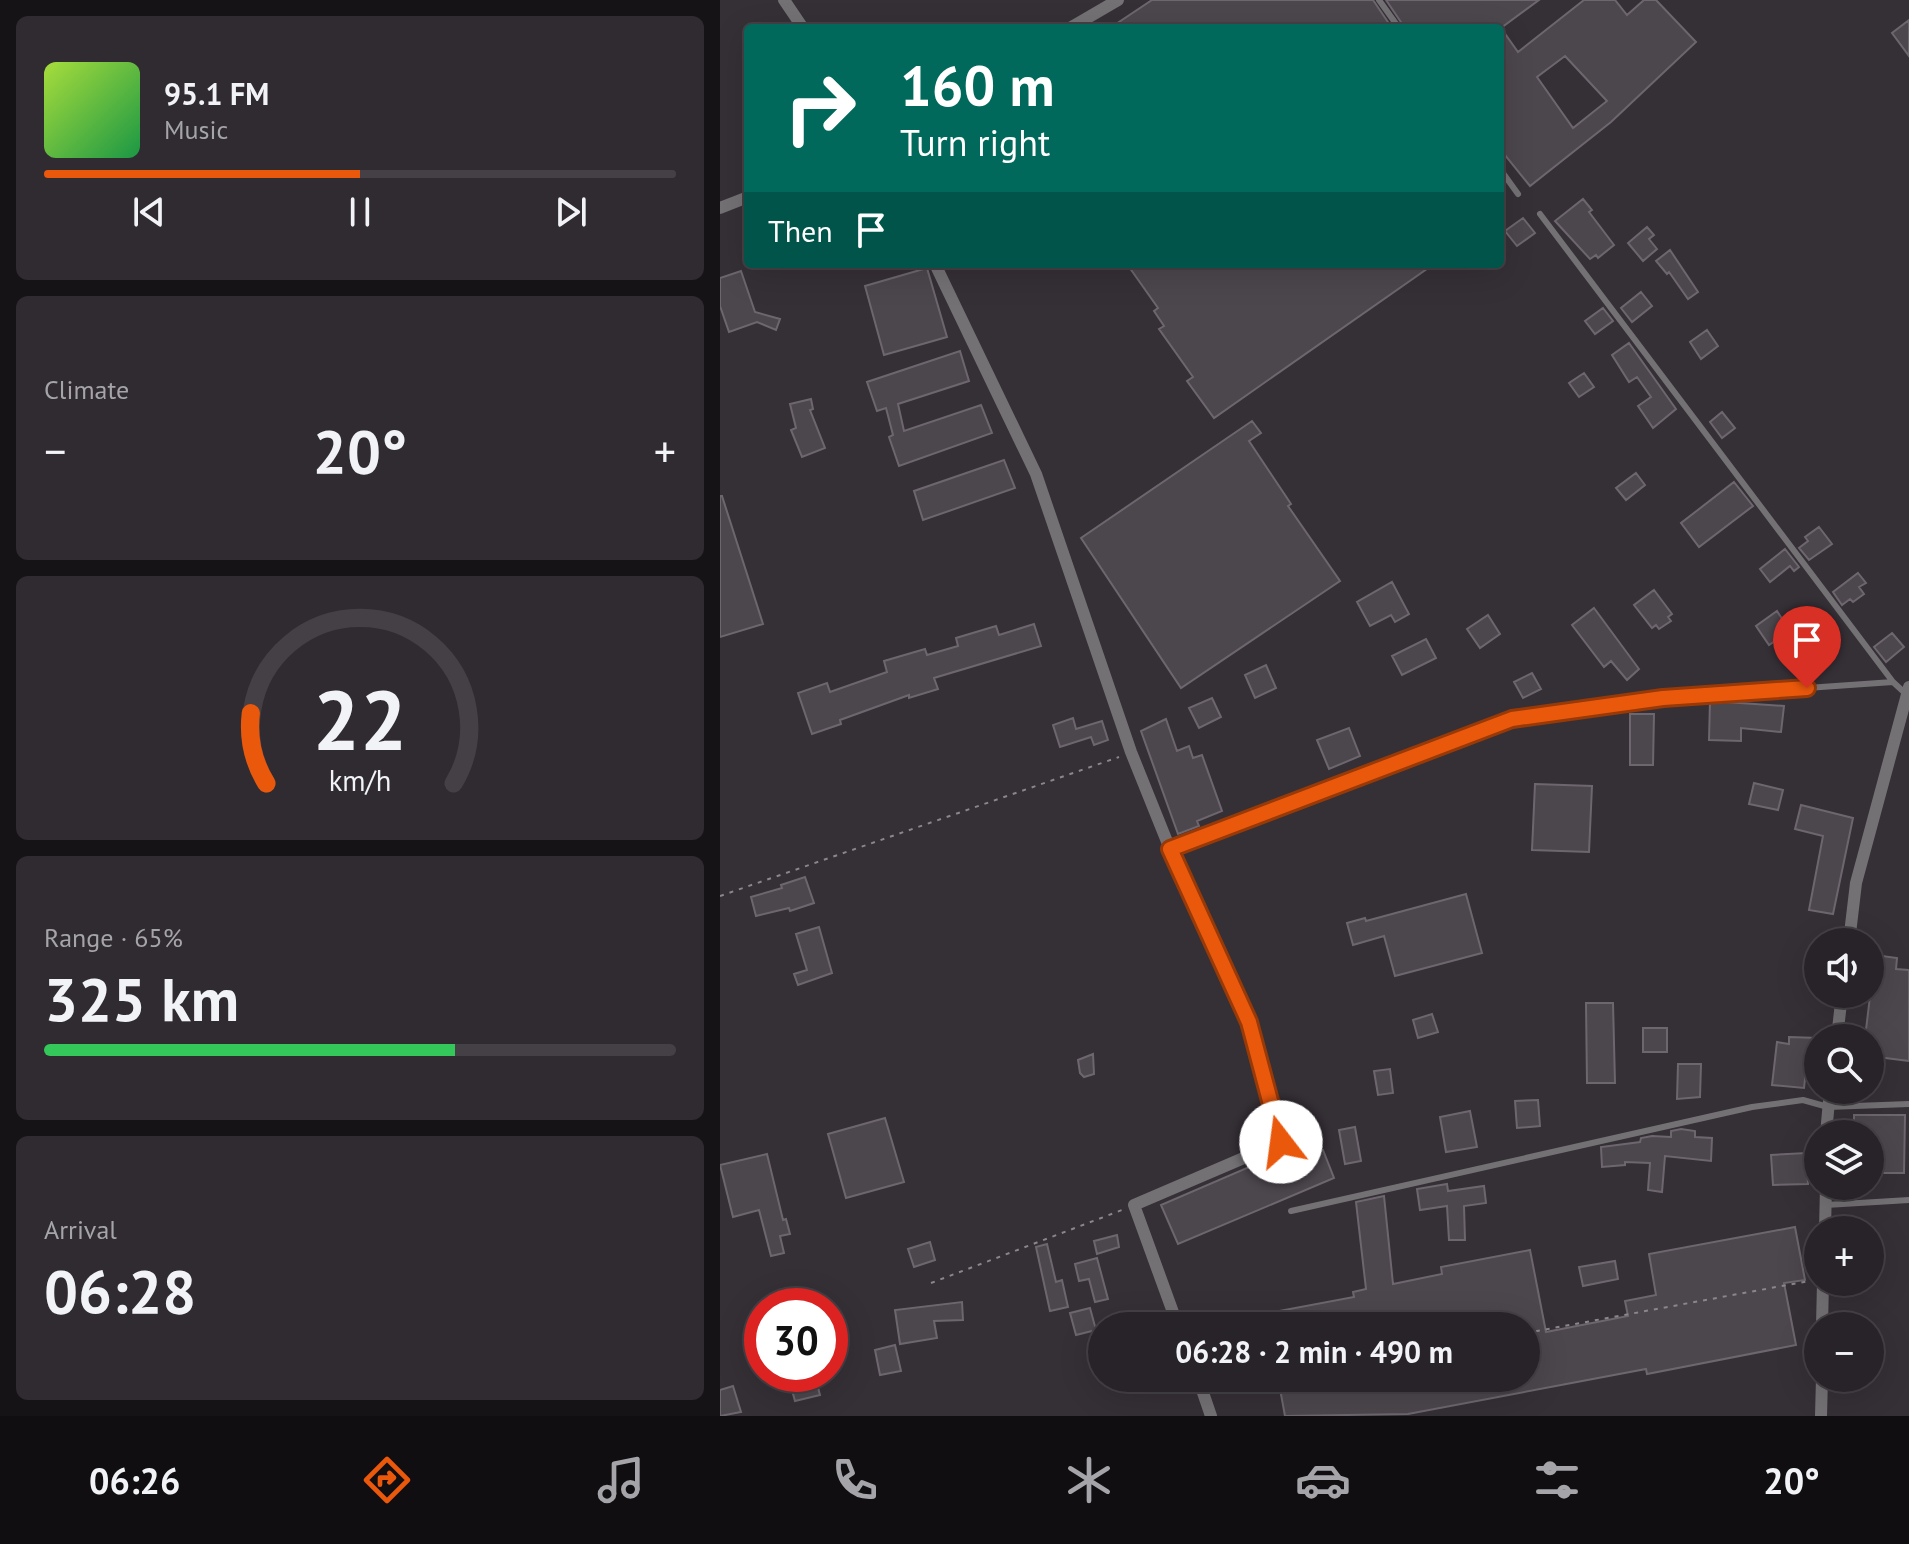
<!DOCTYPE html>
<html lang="en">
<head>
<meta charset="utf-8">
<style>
  :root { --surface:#282328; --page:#302b30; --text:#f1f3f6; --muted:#a5a4a8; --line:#444045; --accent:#ea580c }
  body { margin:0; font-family:"PT Sans",sans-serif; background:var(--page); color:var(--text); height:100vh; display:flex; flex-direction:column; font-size:30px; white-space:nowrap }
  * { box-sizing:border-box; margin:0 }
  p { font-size:26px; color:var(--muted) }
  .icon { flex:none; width:44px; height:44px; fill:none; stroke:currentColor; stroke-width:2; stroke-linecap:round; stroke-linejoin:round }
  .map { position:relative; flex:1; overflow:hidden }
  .details { display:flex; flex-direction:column; gap:16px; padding:16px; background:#161316; width:720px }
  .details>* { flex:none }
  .banner { position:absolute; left:24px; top:24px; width:760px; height:244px; border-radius:8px; box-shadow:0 8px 32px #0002,0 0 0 2px var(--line); background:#00695c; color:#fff; overflow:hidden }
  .tools { position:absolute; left:1084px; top:928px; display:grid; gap:16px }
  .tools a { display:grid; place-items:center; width:80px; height:80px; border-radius:50%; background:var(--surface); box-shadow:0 8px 32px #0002,0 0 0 2px var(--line); font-size:40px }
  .speed { position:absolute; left:24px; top:1288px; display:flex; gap:16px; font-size:40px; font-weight:700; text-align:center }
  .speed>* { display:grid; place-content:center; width:104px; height:104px; border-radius:50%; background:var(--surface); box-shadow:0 8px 32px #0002,0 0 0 2px var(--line); line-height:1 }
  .speed .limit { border:12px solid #d22; background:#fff; color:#111 }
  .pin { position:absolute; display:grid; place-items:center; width:68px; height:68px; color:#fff; margin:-82px -34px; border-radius:50% 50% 50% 0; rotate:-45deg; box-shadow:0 0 8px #0007 }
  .pin .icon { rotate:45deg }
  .me { position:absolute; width:88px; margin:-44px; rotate:345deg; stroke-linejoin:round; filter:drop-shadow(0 0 6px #0008) }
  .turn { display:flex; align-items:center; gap:28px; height:168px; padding:0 24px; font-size:36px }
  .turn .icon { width:104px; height:104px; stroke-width:2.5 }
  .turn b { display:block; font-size:56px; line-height:68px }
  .then { display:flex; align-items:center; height:76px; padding:0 24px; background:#0003; gap:16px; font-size:30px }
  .big { font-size:60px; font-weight:600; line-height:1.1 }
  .details .widget { flex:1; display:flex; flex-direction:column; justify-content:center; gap:12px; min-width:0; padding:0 28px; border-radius:12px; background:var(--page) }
  .details .dial { align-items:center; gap:0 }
  .dial svg { height:208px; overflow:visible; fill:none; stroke:var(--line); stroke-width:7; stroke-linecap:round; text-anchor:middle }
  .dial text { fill:var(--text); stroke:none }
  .song { display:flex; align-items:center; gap:24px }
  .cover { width:96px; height:96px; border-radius:12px; background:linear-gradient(135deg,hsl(80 70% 55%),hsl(140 70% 35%)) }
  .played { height:8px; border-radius:4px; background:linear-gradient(90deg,var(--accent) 50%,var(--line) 50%) }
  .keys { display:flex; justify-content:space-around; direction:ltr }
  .heat { display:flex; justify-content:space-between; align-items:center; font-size:44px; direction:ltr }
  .charge { height:12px; border-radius:6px; background:linear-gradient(90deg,#34c759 65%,var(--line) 0) }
  .trip { position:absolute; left:368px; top:1312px; width:452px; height:80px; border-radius:40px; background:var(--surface); box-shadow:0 8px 32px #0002,0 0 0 2px var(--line); font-weight:600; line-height:80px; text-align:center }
  .tabs { display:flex; height:128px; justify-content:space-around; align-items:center; background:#100e10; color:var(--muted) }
  .tabs .icon { width:56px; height:56px }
  .tabs .current { color:var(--accent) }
  .tabs b { font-size:36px; color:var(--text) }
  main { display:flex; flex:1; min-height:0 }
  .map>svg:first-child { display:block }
</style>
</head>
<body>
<main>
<section class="details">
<div class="widget">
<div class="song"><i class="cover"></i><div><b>95.1 FM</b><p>Music</p></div></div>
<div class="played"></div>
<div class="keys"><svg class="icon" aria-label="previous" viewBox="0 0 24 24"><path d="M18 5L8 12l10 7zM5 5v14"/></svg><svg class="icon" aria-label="pause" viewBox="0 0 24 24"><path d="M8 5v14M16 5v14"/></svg><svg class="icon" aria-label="next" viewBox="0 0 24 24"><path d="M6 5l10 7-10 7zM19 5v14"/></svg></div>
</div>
<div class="widget"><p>Climate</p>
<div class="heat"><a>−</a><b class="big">20°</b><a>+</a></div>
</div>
<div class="widget dial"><svg viewBox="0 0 100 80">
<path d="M14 69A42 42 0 1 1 86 69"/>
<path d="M14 69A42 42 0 0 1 8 42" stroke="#ea580c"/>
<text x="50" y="56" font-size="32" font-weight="700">22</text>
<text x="50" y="72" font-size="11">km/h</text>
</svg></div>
<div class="widget"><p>Range · 65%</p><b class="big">325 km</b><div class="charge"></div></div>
<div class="widget"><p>Arrival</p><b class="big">06:28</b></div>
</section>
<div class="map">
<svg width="1189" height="1416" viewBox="0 0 1189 1416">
  <rect width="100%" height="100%" fill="#352f36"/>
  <!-- building -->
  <path fill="#4c464d" stroke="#6d666e" stroke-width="2" fill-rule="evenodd" d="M432 0H653L672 28H390Z
    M666 0H819L781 28 798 52 864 0H895L907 15 924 0H936L976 42 891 122 810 186 780 149V28H685ZM845 56 887 101 853 128 817 77Z
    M1189 20V56L1172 33Z
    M863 199 872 210 869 212 894 245 878 258 876 255 870 259 835 221Z
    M803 218 815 233 797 246 785 231Z
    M927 227 934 235 929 239 937 249 923 261 908 243Z
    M950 250 978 292 968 299 949 272 947 274 936 261Z
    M407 264H714L494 418 467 381 473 377 439 329 444 326 434 311 438 308Z
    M207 268 227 337 164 355 145 286Z
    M21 271 35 312 60 319 56 330 37 322 9 332 0 306V278Z
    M921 292 932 306 912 322 901 308Z
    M883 308 893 321 875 334 865 321Z
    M987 330 998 346 981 359 970 342Z
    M909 343 956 409 933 428 918 406 931 397 917 377 909 382 892 355Z
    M240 351 249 381 178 404 184 431 261 405 272 433 179 466 169 437 173 435 166 408 157 411 147 382Z
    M864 373 874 387 859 397 849 383Z
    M91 399 93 409 90 410 105 448 82 457 71 430 76 428 70 404Z
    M1002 412 1015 428 1002 438 990 422Z
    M532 421 541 433 529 441 571 504 568 506 620 581 461 688 361 538Z
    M284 460 295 488 203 520 194 491Z
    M916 473 925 485 906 500 896 488Z
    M1014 482 1033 506 979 547 961 523Z
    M0 496H2L43 624 0 637Z
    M1099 527 1112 544 1089 560 1079 548 1088 541 1085 537Z
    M1065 549 1079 567 1074 571 1070 566 1050 582 1040 569Z
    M1138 573 1146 583 1139 587 1144 594 1133 602 1130 599 1122 605 1113 592Z
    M672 582 689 614 675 622 671 615 650 626 637 602Z
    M934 590 952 614 948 617 951 621 939 629 936 625 932 628 914 605Z
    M874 608 919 669 907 680 891 661 884 667 852 625Z
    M1057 611 1070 631 1049 645 1036 626Z
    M768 615 780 634 760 648 747 629Z
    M314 624 321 646 214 678 218 689 189 698V695L120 720 121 724 92 734 78 693 107 683 110 692 167 672 164 661 205 649 207 655 238 646 236 638 276 626 279 635Z
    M1172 633 1184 647 1166 662 1154 647Z
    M706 639 716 658 682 675 672 656Z
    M546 665 556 688 535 698 525 675Z
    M812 673 821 689 803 698 794 682Z
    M492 698 501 717 479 728 469 708Z
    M990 701 1064 706 1061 732 1021 728V741L989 740Z
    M910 714H934L933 765H910Z
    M353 718 356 729 382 721 388 740 374 745 371 737 340 747 333 725Z
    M446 719 457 751 469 746 473 758 482 755 502 811 477 821 479 826 458 834 421 731Z
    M629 728 640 756 609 769 597 740Z
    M1034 783 1063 790 1058 810 1029 804Z
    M815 784 872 786 869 852 812 850Z
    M1081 805 1133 818 1113 914 1089 910 1103 836 1075 829Z
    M85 877 94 903 70 911 69 908 36 916 31 897 62 888 61 885Z
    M746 894 762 953 675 976 664 936 633 945 627 923 645 918 646 921Z
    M99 927 112 973 78 985 74 974 87 970 76 934Z
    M1155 955 1177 958 1176 969 1189 970V1061L1150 1056V1038H1145Z
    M866 1003H893L895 1083H867Z
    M712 1014 718 1032 698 1038 693 1020Z
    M923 1028H947V1052H923Z
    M1069 1037 1098 1038V1052L1088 1051 1084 1088 1052 1085 1057 1042 1069 1044Z
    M373 1054 374 1074 364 1077 360 1073 358 1060Z
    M958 1064H981L980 1097 957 1099Z
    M670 1069 673 1093 658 1095 654 1071Z
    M818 1100 820 1126 797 1128 795 1101Z
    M750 1111 757 1147 726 1152 720 1117Z
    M1134 1115H1185L1184 1173H1150V1134H1134Z
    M165 1118 184 1182 126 1198 108 1134Z
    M635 1127 641 1161 625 1164 619 1130Z
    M961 1129 975 1131V1137L992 1138 991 1161 945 1156 942 1192 928 1190 930 1163 905 1162V1165L882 1167 881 1147 920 1142 921 1138 932 1136 951 1137V1131Z
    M603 1150 614 1178 458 1244 441 1205 543 1161 548 1173Z
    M1086 1153 1088 1184 1053 1185 1051 1155Z
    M47 1154 63 1220 66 1219 70 1234 60 1236 64 1253 51 1256 39 1210 13 1217 0 1165Z
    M727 1184 728 1191 764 1186 766 1203 744 1206 745 1240H729L727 1206 700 1210 697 1189Z
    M664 1196 673 1284 722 1274 721 1267 810 1250 826 1332 908 1316 905 1301 936 1295 929 1254 1075 1227 1085 1280 1064 1283 1076 1345 927 1374 926 1369 688 1414 565 1416 558 1378H806V1326H562L559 1311 634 1297 633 1292 646 1289 636 1202Z
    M397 1235 399 1247 377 1254 374 1241Z
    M210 1242 215 1260 194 1267 188 1249Z
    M327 1244 336 1282 342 1280 348 1307 330 1311 316 1247Z
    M377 1258 388 1299 375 1302 369 1279 359 1281 355 1264Z
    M895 1261 898 1279 863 1286 859 1267Z
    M242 1302 243 1320 214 1321 217 1338 180 1344 175 1310Z
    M370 1308 376 1330 356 1335 350 1313Z
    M175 1345 181 1371 160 1375 155 1350Z
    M86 1375 87 1378 95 1376 100 1395 75 1401 69 1379Z
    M13 1386 21 1412 0 1416V1390Z"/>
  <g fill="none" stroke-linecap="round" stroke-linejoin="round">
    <!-- path -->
    <path stroke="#8b868c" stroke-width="2" stroke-dasharray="4 6" stroke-linecap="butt" d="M0 896 399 757
      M211 1283 402 1210
      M806 1333 1089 1281
      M512 1390 575 1378"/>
    <!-- service -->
    <path stroke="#747175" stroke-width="6" d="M659 0 679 28
      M780 169 798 194
      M820 214 1173 682 1186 694
      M451 849 792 719 943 698 1173 682
      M1106 1205 1189 1200
      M571 1211 1032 1107 1083 1100 1108 1107 1189 1104"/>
    <!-- minor -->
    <path stroke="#747175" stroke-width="12" d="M64 0 83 28
      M350 28 398 0
      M0 208 28 197
      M215 264 316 474 411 752 450 849 529 1022 561 1142 414 1205 458 1326
      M1129 942 1136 883 1189 687
      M1117 1038 1122 994
      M1106 1134 1110 1090
      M1105 1230 1106 1186
      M1102 1326 1103 1282
      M478 1378 491 1416
      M1101 1416 1102 1378"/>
  </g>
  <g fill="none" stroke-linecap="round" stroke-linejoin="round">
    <!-- route casing -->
    <g stroke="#983908" stroke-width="20">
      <path id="route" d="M561 1142 529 1022 450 849 792 719 943 698 1087 688"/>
    </g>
    <!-- route -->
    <use href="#route" stroke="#ea580c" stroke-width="14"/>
  </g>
</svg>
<div class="tools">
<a><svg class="icon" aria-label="sound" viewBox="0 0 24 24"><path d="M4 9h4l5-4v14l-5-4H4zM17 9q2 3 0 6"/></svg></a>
<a><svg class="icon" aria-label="search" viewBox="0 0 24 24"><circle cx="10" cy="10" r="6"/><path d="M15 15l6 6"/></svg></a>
<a><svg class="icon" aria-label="layers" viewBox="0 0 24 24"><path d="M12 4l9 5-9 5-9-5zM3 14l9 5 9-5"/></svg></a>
<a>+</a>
<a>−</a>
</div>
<div class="speed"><div class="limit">30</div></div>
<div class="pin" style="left:1087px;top:688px;background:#d93025"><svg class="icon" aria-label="arrive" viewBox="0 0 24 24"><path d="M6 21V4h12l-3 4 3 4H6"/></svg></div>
<svg class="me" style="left:561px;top:1142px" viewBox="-20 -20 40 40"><circle r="19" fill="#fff"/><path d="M0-13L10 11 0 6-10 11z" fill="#ea580c"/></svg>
<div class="trip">06:28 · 2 min · 490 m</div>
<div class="banner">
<div class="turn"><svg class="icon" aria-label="right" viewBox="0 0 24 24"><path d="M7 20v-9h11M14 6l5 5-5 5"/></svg><div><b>160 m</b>Turn right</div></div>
<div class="then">Then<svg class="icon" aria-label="arrive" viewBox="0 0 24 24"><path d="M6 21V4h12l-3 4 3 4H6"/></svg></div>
</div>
</div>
</main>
<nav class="tabs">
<b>06:26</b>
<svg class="icon current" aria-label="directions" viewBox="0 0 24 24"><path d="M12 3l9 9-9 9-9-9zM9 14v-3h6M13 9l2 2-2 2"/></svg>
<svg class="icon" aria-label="music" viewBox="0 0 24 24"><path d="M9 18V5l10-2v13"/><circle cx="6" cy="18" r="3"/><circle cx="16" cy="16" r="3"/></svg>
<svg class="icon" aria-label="phone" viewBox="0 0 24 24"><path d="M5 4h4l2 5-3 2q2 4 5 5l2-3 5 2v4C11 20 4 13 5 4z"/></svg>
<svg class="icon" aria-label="climate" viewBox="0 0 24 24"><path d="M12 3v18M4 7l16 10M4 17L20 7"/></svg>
<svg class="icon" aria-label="car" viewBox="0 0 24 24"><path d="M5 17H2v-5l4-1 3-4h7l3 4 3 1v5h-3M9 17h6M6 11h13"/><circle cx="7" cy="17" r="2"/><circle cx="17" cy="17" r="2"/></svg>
<svg class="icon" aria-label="filters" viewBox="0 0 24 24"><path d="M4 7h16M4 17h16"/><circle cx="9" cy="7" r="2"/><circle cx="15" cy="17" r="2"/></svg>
<b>20°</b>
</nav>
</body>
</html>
